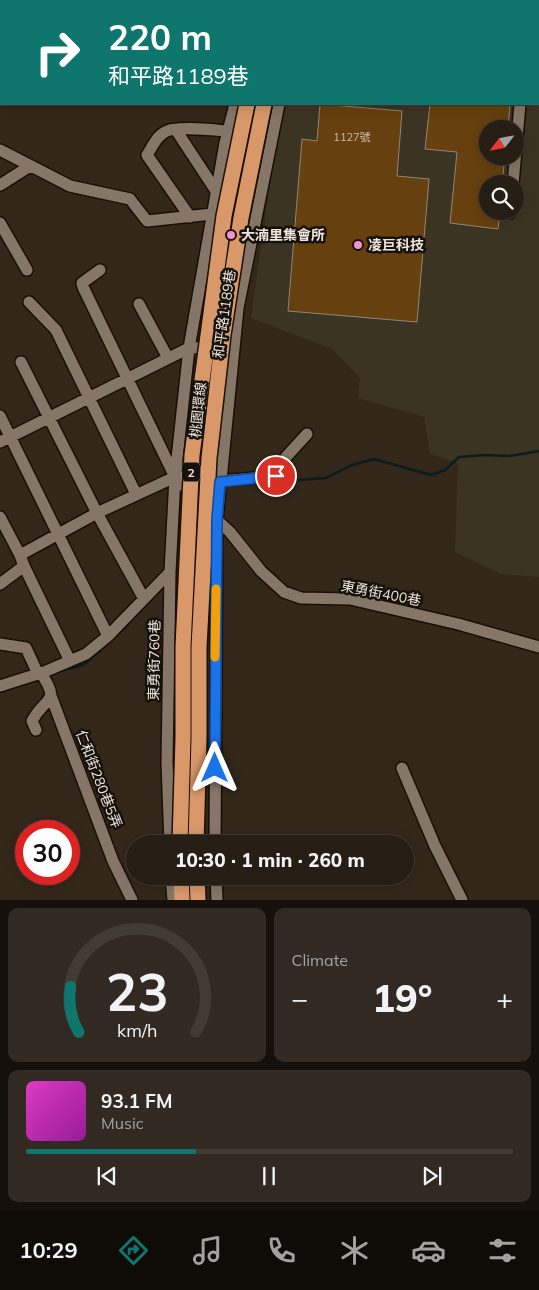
<!DOCTYPE html>
<html lang="en">
<head>
<meta charset="utf-8">
<style>
  :root { --surface:#261d14; --page:#322a22; --text:#f1f3f6; --muted:#a4a2a0; --line:#423b34; --accent:#0f766e }
  body { margin:0; font-family:Mulish,"Noto Sans TC",sans-serif; background:var(--page); color:var(--text); height:100vh; display:flex; flex-direction:column; font-size:19px; white-space:nowrap }
  * { box-sizing:border-box; margin:0 }
  p { font-size:16px; color:var(--muted) }
  .icon { flex:none; width:28px; height:28px; fill:none; stroke:currentColor; stroke-width:2; stroke-linecap:round; stroke-linejoin:round }
  .map { position:relative; height:900px; overflow:hidden }
  .panel { display:flex; flex-direction:column; gap:8px; padding:8px; background:#15100b; flex:1 }
  .panel>* { flex:none }
  .hud { position:absolute; left:0px; top:0px; width:540px; height:105px; box-shadow:0 2px 12px #0003,0 0 0 1px var(--line); background:#0f766e; color:#fff; overflow:hidden }
  .needle { width:32px; rotate:238deg }
  .tools { position:absolute; left:479px; top:120px; display:grid; gap:10px }
  .tools a { display:grid; place-items:center; width:45px; height:45px; border-radius:50%; background:var(--surface); box-shadow:0 2px 12px #0003,0 0 0 1px var(--line); font-size:25px }
  .speed { position:absolute; left:15px; top:820px; display:flex; gap:10px; font-size:25px; font-weight:700; text-align:center }
  .speed>* { display:grid; place-content:center; width:65px; height:65px; border-radius:50%; background:var(--surface); box-shadow:0 2px 12px #0003,0 0 0 1px var(--line); line-height:1 }
  .speed .limit { border:8px solid #d22; background:#fff; color:#111 }
  .pin { position:absolute; display:grid; place-items:center; width:42px; height:42px; color:#fff; margin:-21px; border:2px solid #fff; border-radius:50%; box-shadow:0 1px 5px #0007 }
  .me { position:absolute; width:55px; margin:-28px; rotate:0deg; stroke-linejoin:round; filter:drop-shadow(0 0 4px #0008) }
  .turn { display:flex; align-items:center; gap:18px; height:105px; padding:0 25px; font-size:22px }
  .turn .icon { width:65px; height:65px; stroke-width:2.5 }
  .turn b { display:block; font-size:35px; line-height:42px }
  .big { font-size:38px; font-weight:800; line-height:1.1 }
  .panel .card { flex:1; display:flex; flex-direction:column; justify-content:center; gap:8px; min-width:0; padding:0 18px; border-radius:10px; background:var(--page) }
  .panel .dial { align-items:center; gap:0 }
  .dial svg { height:130px; overflow:visible; fill:none; stroke:var(--line); stroke-width:7; stroke-linecap:round; text-anchor:middle }
  .dial text { fill:var(--text); stroke:none }
  .song { display:flex; align-items:center; gap:15px }
  .cover { width:60px; height:60px; border-radius:8px; background:linear-gradient(135deg,hsl(310 70% 55%),hsl(300 70% 35%)) }
  .played { height:5px; border-radius:2px; background:linear-gradient(90deg,var(--accent) 35%,var(--line) 35%) }
  .keys { display:flex; justify-content:space-around; direction:ltr }
  .heat { display:flex; justify-content:space-between; align-items:center; font-size:28px; direction:ltr }
  .panel .tiles { flex:1; display:grid; gap:8px; grid-template-columns:1fr 1fr }
  .card:last-child { grid-column:span 2 }
  .trip { position:absolute; left:126px; top:835px; width:288px; height:50px; border-radius:25px; background:var(--surface); box-shadow:0 2px 12px #0003,0 0 0 1px var(--line); font-weight:800; line-height:50px; text-align:center }
  .tab-bar { display:flex; height:80px; justify-content:space-around; align-items:center; background:#0f0c08; color:var(--muted) }
  .tab-bar .icon { width:35px; height:35px }
  .tab-bar .on { color:var(--accent) }
  .tab-bar b { font-size:22px; color:var(--text) }
  .map>svg:first-child { display:block }
</style>
</head>
<body>
<div class="map">
<svg width="539" height="900" viewBox="0 0 539 900">
  <rect width="100%" height="100%" fill="#33271a"/>
  <!-- industrial -->
  <path fill="#3c3423" fill-rule="evenodd" d="M311 0H539V577L501 574 455 552 458 463 430 454 424 417 358 398 360 378 332 349 251 318 281 104H539V1H310ZM488 129H515V156H488ZM488 184H515V211H488Z"/>
  <g fill="none" stroke-linecap="round" stroke-linejoin="round">
    <!-- stream -->
    <path stroke="#0c1b1c" stroke-width="2.5" d="M273 482 326 478 352 465 374 459 431 475 445 470 459 457 485 455 510 456 539 451
      M57 672 83 665 111 641 129 623"/>
  </g>
  <!-- building -->
  <path fill="#66400e" stroke="#938475" d="M320 104 402 111 397 176 429 179 417 322 288 311 302 139 317 141Z
    M430 104H510L508 129H488V156H505L502 184H488V211H500L498 229 450 223 457 152 425 149Z"/>
  <g fill="none" stroke-linecap="round" stroke-linejoin="round">
    <!-- minor casing -->
    <g stroke="#1a0f04" stroke-width="14">
      <path id="minor" d="M261 1V0
        M306 1V0
        M529 1V0
        M176 130 216 191
        M0 150 70 186 130 199 147 221 212 214
        M513 184 520 104
        M0 185 30 166
        M510 213 511 211
        M190 217 147 155C153 146 157 135 167 131 179 126 214 130 228 131
        M0 223 27 270
        M100 270 82 283 83 287 175 477 217 520 230 532 261 571 284 592 301 598 350 599 458 624 539 647
        M29 302 56 330 136 494
        M139 304 168 358
        M21 362 97 513 144 599
        M0 416 108 636
        M0 442 189 348 230 347
        M0 517 20 555 24 566 70 661
        M20 555 97 513 175 477 220 481 276 476 286 457 307 434
        M0 584 24 566
        M0 644 26 648 38 674
        M0 686 44 672 86 654 108 636 170 572
        M51 696 113 861 132 900
        M36 730 32 721C46 695 61 704 41 673
        M402 768 435 846 462 900
        M170 844 167 762 170 572 175 477 189 348 225 143 235 104
        M215 844 217 520 238 308 279 104
        M171 876 173 900
        M216 876 217 900"/>
    </g>
    <!-- highway casing -->
    <g stroke="#1a0f04" stroke-width="18">
      <path id="highway" d="M273 1V0
        M294 1V0
        M181 876 182 900
        M197 876 198 900"/>
    </g>
    <!-- minor -->
    <use href="#minor" stroke="#857668" stroke-width="11"/>
    <!-- highway -->
    <use href="#highway" stroke="#d9986a" stroke-width="15"/>
    <!-- highway-bridge casing -->
    <g stroke="#1a0f04" stroke-width="18" stroke-linecap="butt">
      <path id="highway-bridge" d="M180 844 183 738V647L192 455 224 216 247 104
        M196 844 199 739V647L209 458 223 335 241 218 264 104"/>
    </g>
    <!-- highway-bridge -->
    <use href="#highway-bridge" stroke="#d9986a" stroke-width="15"/>
  </g>
  <g fill="none" stroke-linecap="round" stroke-linejoin="round">
    <!-- route casing -->
    <g stroke="#114b97" stroke-width="12">
      <path id="route" d="M215 768 217 520 220 482 276 476"/>
    </g>
    <!-- route -->
    <use href="#route" stroke="#1a73e8" stroke-width="9"/>
    <!-- slow -->
    <path stroke="#f59e0b" stroke-width="9" d="M215 657 216 589"/>
  </g>
  <!-- markers -->
  <g fill="#f491d3" stroke="#16110b" stroke-width="2">
    <circle cx="231" cy="235" r="5"/>
    <circle cx="358" cy="245" r="5"/>
  </g>
  <g text-anchor="middle" dominant-baseline="central" stroke-width="5" stroke-linejoin="round" paint-order="stroke">
    <!-- number labels -->
    <g font-size="11" fill="#ccbcaa">
      <text x="352" y="137">1127號</text>
    </g>
    <!-- shield labels -->
    <rect fill="#16110b" stroke="#ada69f" stroke-width="1" x="182" y="462.5" width="18" height="19" rx="4"/>
    <g font-size="12" font-weight="bold" fill="#eee6de">
      <text x="191" y="472">2</text>
    </g>
    <!-- poi labels -->
    <g font-size="14" font-weight="bold" fill="#eee6de" stroke="#16110b" text-anchor="start">
      <text x="241" y="235">大湳里集會所</text>
      <text x="368" y="245">凌巨科技</text>
    </g>
    <!-- street labels -->
    <g font-size="14" fill="#eee6de" stroke="#16110b">
      <text transform="translate(224 314) rotate(-82)">和平路1189巷</text>
      <text transform="translate(198 410) rotate(-84)">桃園環線</text>
      <text transform="translate(381 593) rotate(11)">東勇街400巷</text>
      <text transform="translate(154 660) rotate(-89)">東勇街760巷</text>
      <text transform="translate(99 779) rotate(69)">仁和街280巷5弄</text>
    </g>
  </g>
</svg>
<div class="tools">
<a><svg class="needle" viewBox="-14 -14 28 28"><path d="M0-13l5 13h-10z" fill="#e53935"/><path d="M0 13l5-13h-10z" fill="#a4a2a0"/></svg></a>
<a><svg class="icon" aria-label="search" viewBox="0 0 24 24"><circle cx="10" cy="10" r="6"/><path d="M15 15l6 6"/></svg></a>
</div>
<div class="speed"><div class="limit">30</div></div>
<div class="pin" style="left:276px;top:476px;background:#d93025"><svg class="icon" aria-label="arrive" viewBox="0 0 24 24"><path d="M6 21V4h12l-3 4 3 4H6"/></svg></div>
<svg class="me" style="left:215px;top:768px" viewBox="-20 -20 40 40"><path d="M0-17L14 15 0 8-14 15z" fill="#1a73e8" stroke="#fff" stroke-width="4"/></svg>
<div class="trip">10:30 · 1 min · 260 m</div>
<div class="hud">
<div class="turn"><svg class="icon" aria-label="right" viewBox="0 0 24 24"><path d="M7 20v-9h11M14 6l5 5-5 5"/></svg><div><b>220 m</b>和平路1189巷</div></div>
</div>
</div>
<section class="panel">
<div class="tiles">
<div class="card dial"><svg viewBox="0 0 100 80">
<path d="M14 69A42 42 0 1 1 86 69"/>
<path d="M14 69A42 42 0 0 1 9 41" stroke="#0f766e"/>
<text x="50" y="56" font-size="32" font-weight="700">23</text>
<text x="50" y="72" font-size="11">km/h</text>
</svg></div>
<div class="card"><p>Climate</p>
<div class="heat"><a>−</a><b class="big">19°</b><a>+</a></div>
</div>
<div class="card">
<div class="song"><i class="cover"></i><div><b>93.1 FM</b><p>Music</p></div></div>
<div class="played"></div>
<div class="keys"><svg class="icon" aria-label="previous" viewBox="0 0 24 24"><path d="M18 5L8 12l10 7zM5 5v14"/></svg><svg class="icon" aria-label="pause" viewBox="0 0 24 24"><path d="M8 5v14M16 5v14"/></svg><svg class="icon" aria-label="next" viewBox="0 0 24 24"><path d="M6 5l10 7-10 7zM19 5v14"/></svg></div>
</div>
</div>
</section>
<nav class="tab-bar">
<b>10:29</b>
<svg class="icon on" aria-label="directions" viewBox="0 0 24 24"><path d="M12 3l9 9-9 9-9-9zM9 14v-3h6M13 9l2 2-2 2"/></svg>
<svg class="icon" aria-label="music" viewBox="0 0 24 24"><path d="M9 18V5l10-2v13"/><circle cx="6" cy="18" r="3"/><circle cx="16" cy="16" r="3"/></svg>
<svg class="icon" aria-label="phone" viewBox="0 0 24 24"><path d="M5 4h4l2 5-3 2q2 4 5 5l2-3 5 2v4C11 20 4 13 5 4z"/></svg>
<svg class="icon" aria-label="climate" viewBox="0 0 24 24"><path d="M12 3v18M4 7l16 10M4 17L20 7"/></svg>
<svg class="icon" aria-label="car" viewBox="0 0 24 24"><path d="M5 17H2v-5l4-1 3-4h7l3 4 3 1v5h-3M9 17h6M6 11h13"/><circle cx="7" cy="17" r="2"/><circle cx="17" cy="17" r="2"/></svg>
<svg class="icon" aria-label="filters" viewBox="0 0 24 24"><path d="M4 7h16M4 17h16"/><circle cx="9" cy="7" r="2"/><circle cx="15" cy="17" r="2"/></svg>
</nav>
</body>
</html>
